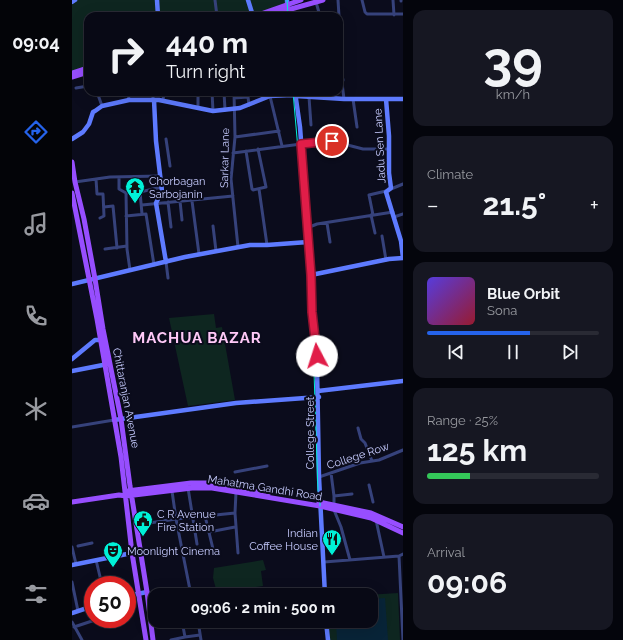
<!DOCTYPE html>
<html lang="en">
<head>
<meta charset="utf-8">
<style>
  :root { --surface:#080915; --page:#161722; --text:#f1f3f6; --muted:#989aa0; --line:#292a34; --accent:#2563eb }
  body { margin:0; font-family:Raleway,sans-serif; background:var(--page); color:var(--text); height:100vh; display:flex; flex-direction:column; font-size:15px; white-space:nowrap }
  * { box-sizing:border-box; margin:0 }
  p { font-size:13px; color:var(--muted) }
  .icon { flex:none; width:22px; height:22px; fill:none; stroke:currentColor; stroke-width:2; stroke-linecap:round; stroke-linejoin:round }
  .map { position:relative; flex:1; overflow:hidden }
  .drawer { display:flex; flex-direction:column; gap:10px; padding:10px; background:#04050c; width:220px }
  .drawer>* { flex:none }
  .top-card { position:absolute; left:12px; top:12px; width:259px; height:84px; border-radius:12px; box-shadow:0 4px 16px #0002,0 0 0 1px var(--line); background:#080915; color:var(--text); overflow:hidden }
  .speed { position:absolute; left:12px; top:576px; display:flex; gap:8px; font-size:20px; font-weight:700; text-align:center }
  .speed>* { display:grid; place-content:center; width:52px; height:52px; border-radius:50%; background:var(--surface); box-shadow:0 4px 16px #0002,0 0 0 1px var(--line); line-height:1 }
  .speed .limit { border:6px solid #d22; background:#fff; color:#111 }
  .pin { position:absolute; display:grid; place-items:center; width:34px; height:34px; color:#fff; margin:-17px; border:2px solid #fff; border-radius:50%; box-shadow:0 1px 4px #0007 }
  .me { position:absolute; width:44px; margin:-22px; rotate:355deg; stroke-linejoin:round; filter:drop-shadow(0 0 3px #0008) }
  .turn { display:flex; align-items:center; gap:14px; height:84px; padding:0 16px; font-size:18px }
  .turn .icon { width:52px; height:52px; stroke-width:2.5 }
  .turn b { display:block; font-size:28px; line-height:34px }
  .big { font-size:30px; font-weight:700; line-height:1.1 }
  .drawer .widget { flex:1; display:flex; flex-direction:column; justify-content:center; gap:6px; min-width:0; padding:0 14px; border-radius:12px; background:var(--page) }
  .drawer .dial { align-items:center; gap:0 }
  .dial b { font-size:52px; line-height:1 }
  .song { display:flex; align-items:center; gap:12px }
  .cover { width:48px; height:48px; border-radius:6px; background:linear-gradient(135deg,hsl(250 70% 55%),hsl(350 70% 35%)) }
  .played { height:4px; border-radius:2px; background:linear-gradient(90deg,var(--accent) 60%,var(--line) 60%) }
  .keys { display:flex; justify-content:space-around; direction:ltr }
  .heat { display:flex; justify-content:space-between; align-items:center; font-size:22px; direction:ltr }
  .charge { height:6px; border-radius:3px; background:linear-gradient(90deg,#34c759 25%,var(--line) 0) }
  .trip { position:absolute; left:76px; top:588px; width:230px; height:40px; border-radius:12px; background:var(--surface); box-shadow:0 4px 16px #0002,0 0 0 1px var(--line); font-weight:700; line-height:40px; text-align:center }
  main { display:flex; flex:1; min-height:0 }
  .tab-bar { display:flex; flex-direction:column; width:72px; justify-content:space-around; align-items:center; background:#030408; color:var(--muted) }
  .tab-bar .icon { width:28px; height:28px }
  .tab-bar .on { color:var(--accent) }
  .tab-bar b { font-size:18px; color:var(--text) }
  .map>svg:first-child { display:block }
</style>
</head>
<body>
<main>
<nav class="tab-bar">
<b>09:04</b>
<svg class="icon on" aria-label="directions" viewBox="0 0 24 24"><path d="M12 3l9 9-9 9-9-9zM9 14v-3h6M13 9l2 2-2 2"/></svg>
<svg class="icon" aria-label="music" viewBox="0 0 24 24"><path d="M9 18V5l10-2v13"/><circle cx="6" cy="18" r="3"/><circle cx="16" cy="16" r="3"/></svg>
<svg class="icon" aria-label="phone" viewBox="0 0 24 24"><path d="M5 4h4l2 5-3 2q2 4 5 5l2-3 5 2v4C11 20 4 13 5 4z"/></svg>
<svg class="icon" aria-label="climate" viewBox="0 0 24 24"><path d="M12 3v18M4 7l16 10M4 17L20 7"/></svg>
<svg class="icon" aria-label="car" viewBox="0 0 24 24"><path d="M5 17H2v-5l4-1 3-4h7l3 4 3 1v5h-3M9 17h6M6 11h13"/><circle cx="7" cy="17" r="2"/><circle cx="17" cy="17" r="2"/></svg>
<svg class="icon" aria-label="filters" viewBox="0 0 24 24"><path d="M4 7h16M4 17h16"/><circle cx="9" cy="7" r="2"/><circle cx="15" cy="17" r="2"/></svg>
</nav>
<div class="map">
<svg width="331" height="640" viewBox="0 0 331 640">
  <rect width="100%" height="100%" fill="#0b0c1c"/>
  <!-- green -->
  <path fill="#0e2620" d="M0 0H216V7L185 16H16V67L0 72Z
    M142 314 144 328 150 327 163 400 116 406 97 318Z
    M191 560 194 570 189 571 191 586 145 593 141 578 142 568Z
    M326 593 328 640H257L256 621H299V595H295Z"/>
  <!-- water -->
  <path fill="#082438" d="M313 598 316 640H265L264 621H299V599Z"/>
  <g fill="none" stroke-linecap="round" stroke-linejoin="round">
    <!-- street -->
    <path stroke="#36427b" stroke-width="3" d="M143 0 145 16
      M266 0 267 16
      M290 0 293 12 295 14H331
      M321 0 322 15
      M329 0V1
      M244 2 248 16
      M267 19 269 34 267 60 271 80 270 83 272 99
      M4 88 16 86
      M25 92 30 106
      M56 92 57 100
      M140 92 141 111
      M152 92 153 110
      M162 92 163 137 159 179 166 247
      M197 92 210 146
      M237 97 239 125
      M162 98 176 97 177 105
      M281 99 285 127
      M81 100V92
      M91 100 92 92
      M126 108V92
      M163 137 207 131
      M94 139 98 166
      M174 151 180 189 181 190 194 187 186 149
      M161 153 229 144 260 141 291 149H317
      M47 177V189L54 193 68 192 90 187
      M24 179 25 194H31L32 216 28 218
      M3 182 38 177 88 176
      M187 189 195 245
      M319 189 331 184
      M68 192 70 214
      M54 193 55 249 58 270
      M108 201 110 220
      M120 201 127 254
      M96 202 99 227
      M70 205 161 196
      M32 207 41 206 45 248
      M299 215 303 233
      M301 215 297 195 314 191
      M54 216 74 214 82 265
      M322 217 331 214
      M255 223 258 242
      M141 226 144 251
      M235 228 245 224 321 212
      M310 236 314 260
      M33 249 55 246
      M94 262 96 278
      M0 427 42 420
      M286 428 289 439 293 443 300 461
      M163 472 195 466
      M259 473 262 496 280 494
      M247 477 288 463 307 460 331 450
      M297 485 301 502
      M116 488 125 544
      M100 491 104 519 119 595
      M164 492 163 513 166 553
      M262 496V510L269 527 278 560
      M133 516 142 553
      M304 520 312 557
      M64 525 104 519 163 513
      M137 532 163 527
      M6 546 20 543
      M0 547 4 564
      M327 556 331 640
      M24 560 30 585
      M252 562 327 556 331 554
      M0 582 6 611
      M110 621 113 637 128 635
      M126 621 129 640
      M0 622 10 640
      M127 625 149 621
      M2 627 26 619
      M99 640 113 637"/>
    <!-- secondary -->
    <path stroke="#5e7bff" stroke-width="4.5" d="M85 0 86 16
      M176 0 181 16
      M215 0 216 16
      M0 2 3 0
      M223 92 228 127 239 275 240 312 245 367 247 477 253 595
      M314 99 317 136V173L319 188 314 192 329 241 331 258
      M82 100 84 141 90 191 84 203 94 262
      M0 139 11 132 17 124 21 112 23 111 30 106 57 100H87L141 111 168 108 198 96 220 95 224 96 272 99H331
      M239 275 317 259 331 258
      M0 284 113 257 178 245H195L236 242
      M0 359 23 340H32
      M0 371 36 364
      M246 391 331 381
      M42 420 164 403 247 397
      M0 565 60 553
      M55 596 75 592
      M0 613 21 606
      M254 621 256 640"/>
    <!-- primary -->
    <path stroke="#974eff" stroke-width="5" d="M183 16 229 0
      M194 16 251 0
      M0 73 16 68
      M0 77 16 72
      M0 162 3 182 12 219 23 279 31 329 49 419 58 486 75 592 81 640
      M0 193 25 319 49 457 60 553 74 640
      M55 491 119 483H138L196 494
      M0 502 47 495 54 496 120 488H140L248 506 299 518 331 533
      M247 502 299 513 331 527"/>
    <!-- tram -->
    <path stroke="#00f1d7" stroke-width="1" d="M215 0 216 16
      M221 92 234 241 241 342 246 491
      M248 502V506"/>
  </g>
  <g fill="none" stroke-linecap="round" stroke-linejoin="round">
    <!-- route casing -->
    <g stroke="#92132f" stroke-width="10">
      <path id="route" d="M245 356 240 312 239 275 229 144 260 141"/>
    </g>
    <!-- route -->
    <use href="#route" stroke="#e11d48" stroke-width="7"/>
  </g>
  <!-- icons -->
  <defs>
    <g id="temple-pin" transform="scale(1)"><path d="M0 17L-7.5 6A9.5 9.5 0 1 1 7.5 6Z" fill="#00f1d7" stroke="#0b0c1c"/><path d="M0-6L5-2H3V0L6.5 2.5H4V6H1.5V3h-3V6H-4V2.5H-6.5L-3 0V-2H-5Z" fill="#111"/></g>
    <g id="civic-pin" transform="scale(1)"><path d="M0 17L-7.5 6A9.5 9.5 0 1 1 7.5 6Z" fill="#00f1d7" stroke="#0b0c1c"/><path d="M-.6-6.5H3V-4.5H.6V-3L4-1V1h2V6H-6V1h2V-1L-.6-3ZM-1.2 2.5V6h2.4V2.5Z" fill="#111"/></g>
    <g id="restaurant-pin" transform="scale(1)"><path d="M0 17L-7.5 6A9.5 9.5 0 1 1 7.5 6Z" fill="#00f1d7" stroke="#0b0c1c"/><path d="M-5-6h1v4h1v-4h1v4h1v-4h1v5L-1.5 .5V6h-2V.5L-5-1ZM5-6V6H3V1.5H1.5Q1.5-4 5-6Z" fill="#111"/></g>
    <g id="theatre-pin" transform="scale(1)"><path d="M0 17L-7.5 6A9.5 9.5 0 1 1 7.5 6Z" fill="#00f1d7" stroke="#0b0c1c"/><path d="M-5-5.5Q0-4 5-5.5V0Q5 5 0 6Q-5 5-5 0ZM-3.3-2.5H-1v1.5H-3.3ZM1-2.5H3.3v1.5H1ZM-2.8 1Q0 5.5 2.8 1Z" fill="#111"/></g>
  </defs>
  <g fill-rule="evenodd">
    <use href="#temple-pin" x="63" y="187"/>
    <use href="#civic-pin" x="71" y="520"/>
    <use href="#restaurant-pin" x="260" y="539"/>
    <use href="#theatre-pin" x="41" y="551"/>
  </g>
  <g text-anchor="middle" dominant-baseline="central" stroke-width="4" stroke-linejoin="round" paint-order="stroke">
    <!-- street labels -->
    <g font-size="11" fill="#c7ccff" stroke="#0b0c1c">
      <text transform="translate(308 146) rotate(-93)">Jadu Sen Lane</text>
      <text transform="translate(153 158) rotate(-89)">Sarkar Lane</text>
      <text transform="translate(54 398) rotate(79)">Chittaranjan Avenue</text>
      <text transform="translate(238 433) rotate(-90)">College Street</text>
      <text transform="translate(286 456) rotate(-18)">College Row</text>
      <text transform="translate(193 488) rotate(9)">Mahatma Gandhi Road</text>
    </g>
    <!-- poi labels -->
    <g font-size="11" fill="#c7ccff" stroke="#0b0c1c" text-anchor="start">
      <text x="77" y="181">Chorbagan<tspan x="77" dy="13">Sarbojanin</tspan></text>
      <text x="85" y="514">C R Avenue<tspan x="85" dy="13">Fire Station</tspan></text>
      <text x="246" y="533" text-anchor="end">Indian<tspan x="246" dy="13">Coffee House</tspan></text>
      <text x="55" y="551">Moonlight Cinema</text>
    </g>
    <!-- district labels -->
    <g font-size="15" font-weight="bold" letter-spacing="1" fill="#ffc9f7" stroke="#0b0c1c">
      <text x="125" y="338">MACHUA BAZAR</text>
    </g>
  </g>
</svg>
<div class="speed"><div class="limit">50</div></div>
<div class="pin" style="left:260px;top:141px;background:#d93025"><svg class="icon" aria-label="arrive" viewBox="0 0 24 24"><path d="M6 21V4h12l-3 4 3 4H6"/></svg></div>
<svg class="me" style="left:245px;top:356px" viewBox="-20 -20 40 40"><circle r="19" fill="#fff"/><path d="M0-13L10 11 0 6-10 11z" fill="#e11d48"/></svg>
<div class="trip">09:06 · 2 min · 500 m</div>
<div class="top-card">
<div class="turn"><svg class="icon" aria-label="right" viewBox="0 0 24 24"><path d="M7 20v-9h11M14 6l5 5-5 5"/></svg><div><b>440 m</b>Turn right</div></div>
</div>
</div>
<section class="drawer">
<div class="widget dial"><b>39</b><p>km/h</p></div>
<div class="widget"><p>Climate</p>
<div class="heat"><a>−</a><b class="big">21.5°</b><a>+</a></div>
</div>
<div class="widget">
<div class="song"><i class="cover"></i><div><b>Blue Orbit</b><p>Sona</p></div></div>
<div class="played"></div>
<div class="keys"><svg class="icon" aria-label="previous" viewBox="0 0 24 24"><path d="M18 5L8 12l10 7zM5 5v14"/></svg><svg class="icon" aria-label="pause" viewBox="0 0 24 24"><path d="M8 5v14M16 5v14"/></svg><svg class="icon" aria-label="next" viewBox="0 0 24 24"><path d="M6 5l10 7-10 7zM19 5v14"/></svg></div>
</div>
<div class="widget"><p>Range · 25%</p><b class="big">125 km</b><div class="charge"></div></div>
<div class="widget"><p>Arrival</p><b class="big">09:06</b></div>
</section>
</main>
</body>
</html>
